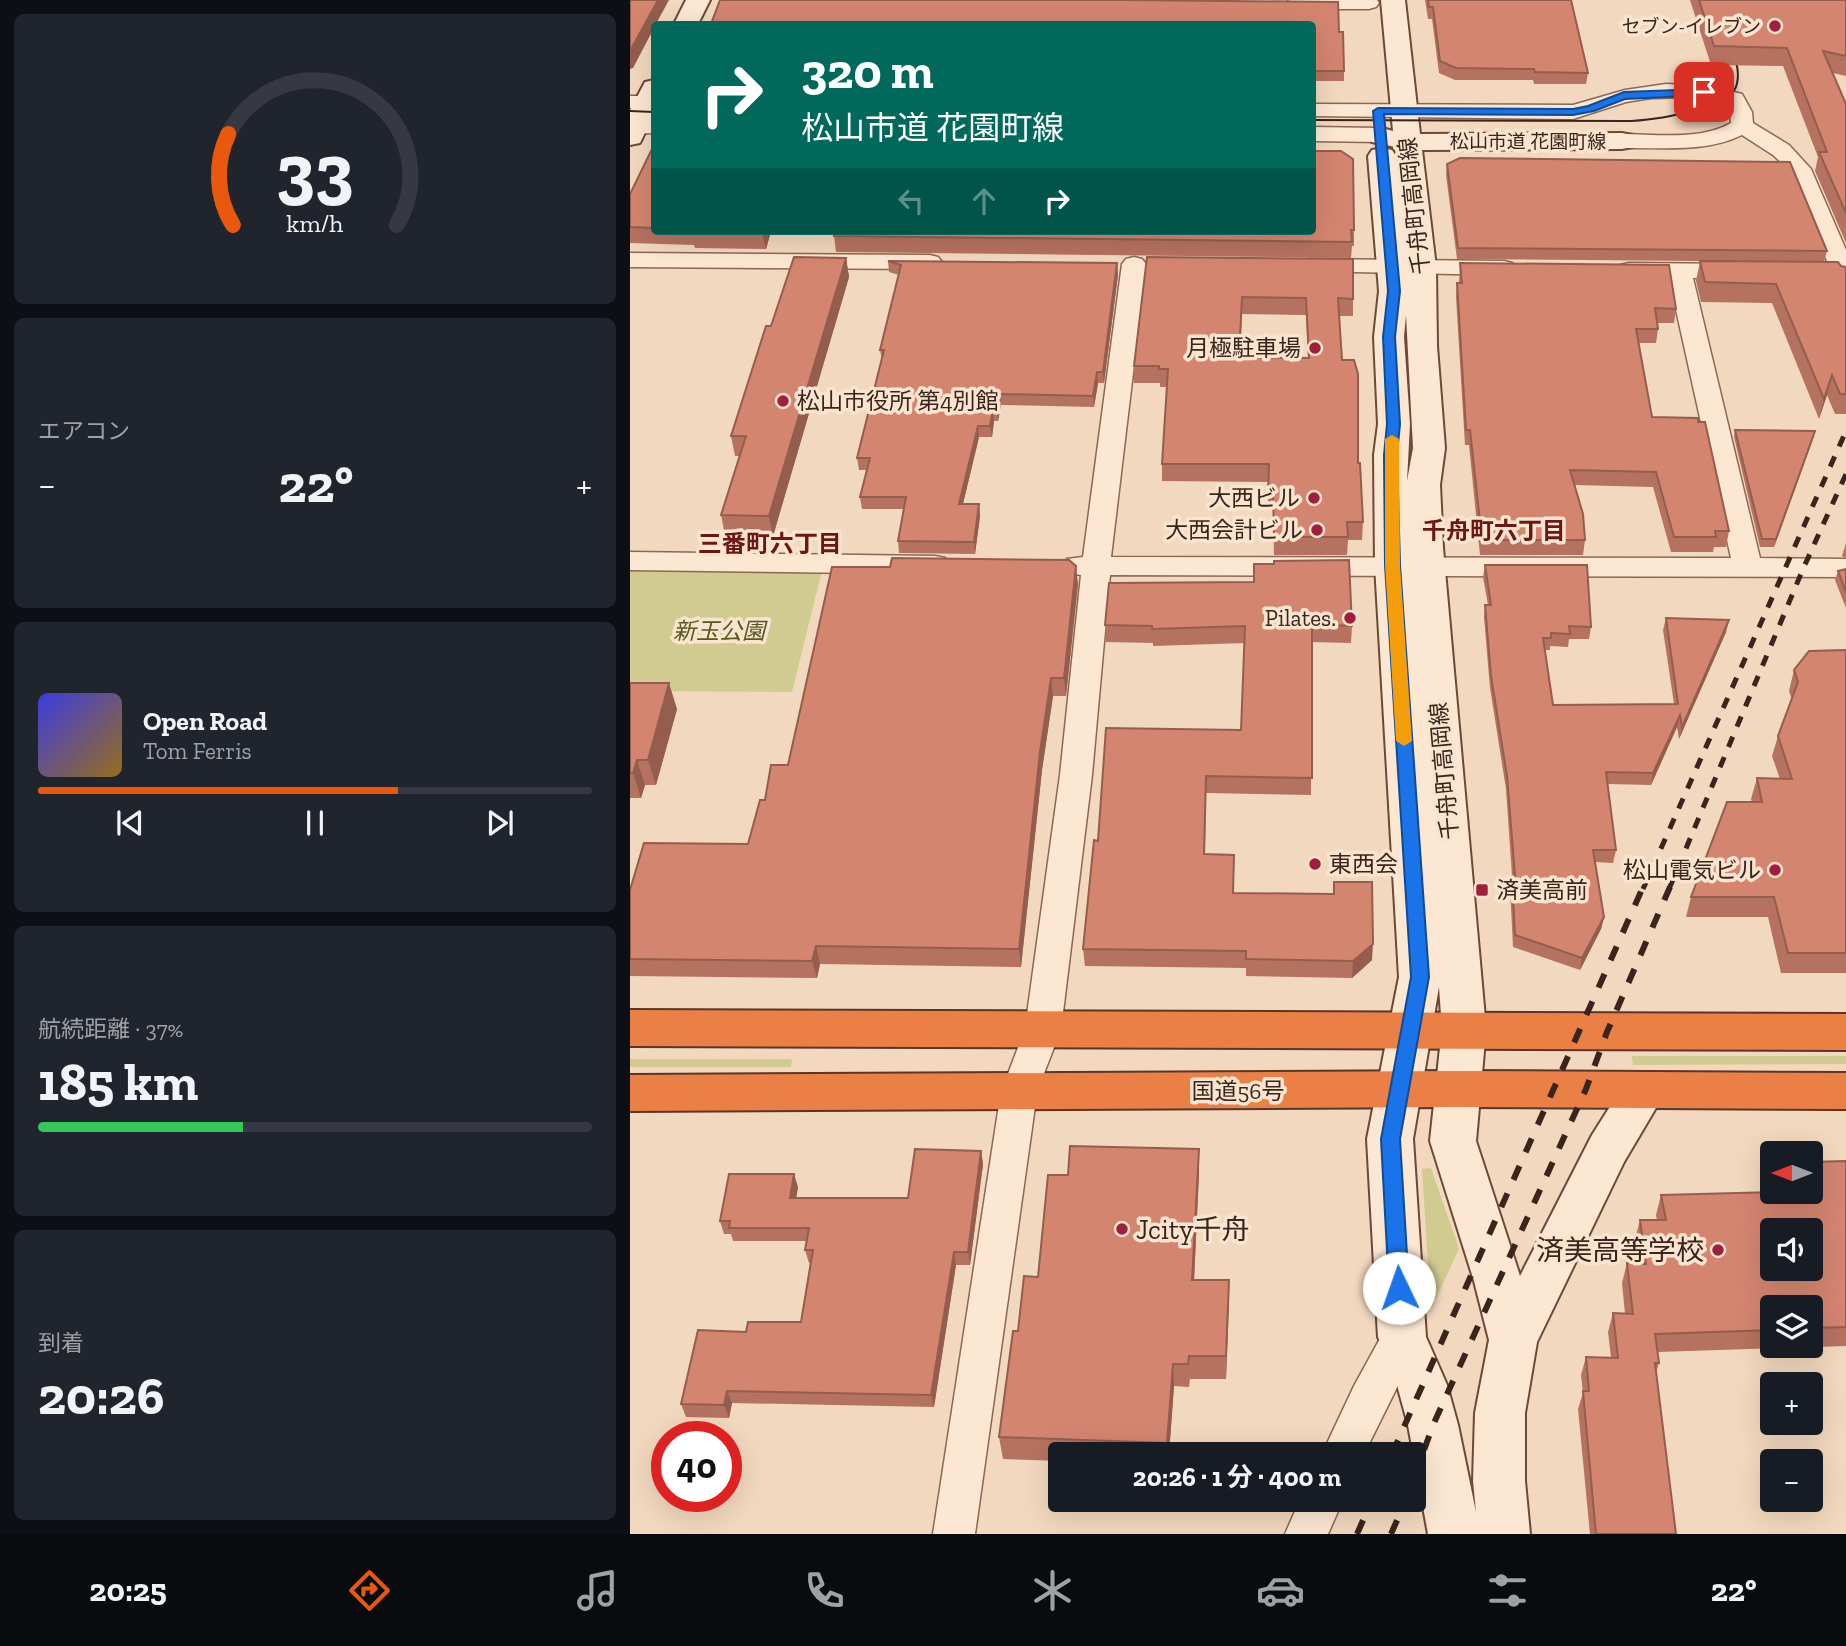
<!DOCTYPE html>
<html lang="ja">
<head>
<meta charset="utf-8">
<style>
  :root { --surface:#171b24; --page:#20242c; --text:#f1f3f6; --muted:#9ea1a6; --line:#363941; --accent:#ea580c }
  body { margin:0; font-family:"Zilla Slab","Noto Sans JP",serif; background:var(--page); color:var(--text); height:100vh; display:flex; flex-direction:column; font-size:26px; white-space:nowrap }
  * { box-sizing:border-box; margin:0 }
  p { font-size:23px; color:var(--muted) }
  .icon { flex:none; width:38px; height:38px; fill:none; stroke:currentColor; stroke-width:2; stroke-linecap:round; stroke-linejoin:round }
  .map { position:relative; flex:1; overflow:hidden }
  .panel { display:flex; flex-direction:column; gap:14px; padding:14px; background:#0d0f14; width:630px }
  .panel>* { flex:none }
  .guide { position:absolute; left:21px; top:21px; width:665px; height:214px; border-radius:7px; box-shadow:0 7px 28px #0002; background:#00695c; color:#fff; overflow:hidden }
  .needle { width:46px; rotate:270deg }
  .buttons { position:absolute; left:1130px; top:1141px; display:grid; gap:14px }
  .buttons a { display:grid; place-items:center; width:63px; height:63px; border-radius:7px; background:var(--surface); box-shadow:0 7px 28px #0002; font-size:35px }
  .speed { position:absolute; left:21px; top:1421px; display:flex; gap:14px; font-size:35px; font-weight:700; text-align:center }
  .speed>* { display:grid; place-content:center; width:91px; height:91px; border-radius:50%; background:var(--surface); box-shadow:0 7px 28px #0002; line-height:1 }
  .speed .limit { border:10px solid #d22; background:#fff; color:#111 }
  .pin { position:absolute; display:grid; place-items:center; width:60px; height:60px; color:#fff; margin:-30px; border-radius:14px; box-shadow:0 4px 10px #0006 }
  .me { position:absolute; width:77px; margin:-38px; rotate:357deg; stroke-linejoin:round; filter:drop-shadow(0 0 5px #0008) }
  .turn { display:flex; align-items:center; gap:24px; height:147px; padding:0 35px; font-size:32px }
  .turn .icon { width:91px; height:91px; stroke-width:2.5 }
  .turn b { display:block; font-size:49px; line-height:60px }
  .lanes { display:flex; align-items:center; height:66px; padding:0 35px; background:#0003; justify-content:center; gap:35px; direction:ltr }
  .lanes .off { opacity:.35 }
  .big { font-size:52px; font-weight:700; line-height:1.1 }
  .panel .card { flex:1; display:flex; flex-direction:column; justify-content:center; gap:10px; min-width:0; padding:0 24px; border-radius:10px; background:var(--page) }
  .panel .dial { align-items:center; gap:0 }
  .dial svg { height:182px; overflow:visible; fill:none; stroke:var(--line); stroke-width:7; stroke-linecap:round; text-anchor:middle }
  .dial text { fill:var(--text); stroke:none }
  .song { display:flex; align-items:center; gap:21px }
  .cover { width:84px; height:84px; border-radius:10px; background:linear-gradient(135deg,hsl(240 70% 55%),hsl(40 70% 35%)) }
  .played { height:7px; border-radius:4px; background:linear-gradient(90deg,var(--accent) 65%,var(--line) 65%) }
  .keys { display:flex; justify-content:space-around; direction:ltr }
  .heat { display:flex; justify-content:space-between; align-items:center; font-size:38px; direction:ltr }
  .charge { height:10px; border-radius:5px; background:linear-gradient(90deg,#34c759 37%,var(--line) 0) }
  .trip { position:absolute; left:418px; top:1442px; width:378px; height:70px; border-radius:7px; background:var(--surface); box-shadow:0 7px 28px #0002; font-weight:700; line-height:70px; text-align:center }
  .menu { display:flex; height:112px; justify-content:space-around; align-items:center; background:#090b0e; color:var(--muted) }
  .menu .icon { width:49px; height:49px }
  .menu .on { color:var(--accent) }
  .menu b { font-size:32px; color:var(--text) }
  main { display:flex; flex:1; min-height:0 }
  .map>svg:first-child { display:block }
</style>
</head>
<body>
<main>
<section class="panel">
<div class="card dial"><svg viewBox="0 0 100 80">
<path d="M14 69A42 42 0 1 1 86 69"/>
<path d="M14 69A42 42 0 0 1 12 29" stroke="#ea580c"/>
<text x="50" y="56" font-size="32" font-weight="700">33</text>
<text x="50" y="72" font-size="11">km/h</text>
</svg></div>
<div class="card"><p>エアコン</p>
<div class="heat"><a>−</a><b class="big">22°</b><a>+</a></div>
</div>
<div class="card">
<div class="song"><i class="cover"></i><div><b>Open Road</b><p>Tom Ferris</p></div></div>
<div class="played"></div>
<div class="keys"><svg class="icon" aria-label="previous" viewBox="0 0 24 24"><path d="M18 5L8 12l10 7zM5 5v14"/></svg><svg class="icon" aria-label="pause" viewBox="0 0 24 24"><path d="M8 5v14M16 5v14"/></svg><svg class="icon" aria-label="next" viewBox="0 0 24 24"><path d="M6 5l10 7-10 7zM19 5v14"/></svg></div>
</div>
<div class="card"><p>航続距離 · 37%</p><b class="big">185 km</b><div class="charge"></div></div>
<div class="card"><p>到着</p><b class="big">20:26</b></div>
</section>
<div class="map">
<svg width="1216" height="1534" viewBox="0 0 1216 1534">
  <rect width="100%" height="100%" fill="#f2d8be"/>
  <!-- green -->
  <path fill="#d1cb91" d="M0 568 192 570 162 692 0 691Z
    M1002 1056H1216V1064L1003 1065Z
    M0 1059H162L161 1067H0Z
    M801 1168 829 1249 801 1309 792 1169Z"/>
  <g fill="none" stroke-linecap="round" stroke-linejoin="round">
    <!-- street casing -->
    <g stroke="#8c6755" stroke-width="3">
      <path id="street" d="M659 0H747L749 3 746 7 739 9H667L660 7 657 3Z
        M1036 84 1079 86 1112 94 1122 112 1123 123 1159 145 1181 169 1216 250V285L1207 283 1204 278 1160 171 1143 155 1112 135C1076 153 1031 147 992 148L984 146 981 141 984 136 992 134C1027 134 1069 141 1101 123L1100 112 1096 103 1065 97 1021 98 996 102 943 119 682 116V104L943 105 995 90Z
        M0 96H24V108H0Z
        M0 120 24 121V133L0 134Z
        M682 127 750 128 758 130 761 135 758 140 750 142 682 141Z
        M0 253 300 255 308 257 312 262 308 267 300 269 0 267Z
        M504 257 512 259 516 264 481 557 1101 558 1039 278 990 275 987 270 990 265 999 263 1112 264 1121 266 1124 271 1121 276 1063 278 1130 558 1216 559V577L480 575 462 775 431 1029 407 1092 345 1534H303L371 1092 395 1029 430 775 451 575 437 573 433 566 437 559 453 557 492 264 496 259Z
        M680 259 874 261 882 263 886 268 882 273 874 275 672 271 668 266 672 261Z
        M0 552 305 556 315 558 319 565 315 572 305 574 0 570Z
        M772 1319 786 1324 792 1337 734 1454H692L724 1386 758 1324Z
        M670 1500H713L698 1534H655Z"/>
    </g>
    <!-- secondary casing -->
    <g stroke="#6e4838" stroke-width="4">
      <path id="secondary" d="M56 0H80L68 24H44Z
        M751 0H775L790 134 992 133 1002 135 1006 141 1002 147 992 149 792 150 806 267 807 346 815 448 810 485 813 548 856 1029 846 1141 890 1276 962 1135 998 1078 1014 1073 1030 1078 1036 1091 994 1162 907 1342 895 1413V1481L900 1534H798L778 1425 767 1385 748 1337 737 1139 769 977 745 565 744 455 748 424 744 337 749 291 738 156 742 150 752 148 762 150 766 156 768 179 765 147 742 142 739 136 742 130 752 128 763 131ZM776 315 783 448 777 481 780 424 774 337ZM809 987 812 1029 800 1141 844 1281 859 1340 845 1413 843 1481 846 1512 828 1425 817 1385 796 1337 783 1139Z
        M24 80V114L10 143 0 145V110L15 82Z"/>
    </g>
    <!-- highway casing -->
    <g stroke="#59362a" stroke-width="4">
      <path id="highway" d="M0 1010 1216 1014V1050L0 1046Z
        M827 1071 1216 1073V1109L827 1107 0 1111V1075Z"/>
    </g>
    <!-- street -->
    <use href="#street" fill="#fce7d2" fill-rule="evenodd"/>
    <!-- secondary -->
    <use href="#secondary" fill="#fce7d2" fill-rule="evenodd"/>
    <!-- highway -->
    <use href="#highway" fill="#ea8046" fill-rule="evenodd"/>
    <!-- tram -->
    <path stroke="#3a241b" stroke-width="2" d="M0 111 24 112
      M1066 117C1104 99 1118 88 1101 46
      M682 120 1001 121C1031 119 1089 113 1096 75 1098 66 1093 56 1090 48"/>
    <!-- rail-far1 -->
    <path stroke="#3a241b" stroke-width="5" stroke-dasharray="11 11" stroke-linecap="butt" d="M1013 889 1216 431
      M1039 889 1173 569 1216 474"/>
    <!-- rail -->
    <path stroke="#3a241b" stroke-width="6" stroke-dasharray="15 15" stroke-linecap="butt" d="M762 1454 1013 887
      M784 1478 803 1425 956 1089 977 1032 1040 887
      M727 1534 742 1500
      M761 1534 776 1500"/>
  </g>
  <!-- wall -->
  <path fill="#b67260" fill-rule="evenodd" d="M795 0H941L958 73 956 84H904L903 80H825L809 73 802 19H798Z
    M1060 0H1216V76L1203 73 1216 104V243L1185 171 1188 157 1153 66 1081 65Z
    M682 24 709 32 714 71V81H682Z
    M24 149V231H141L136 249 65 248 64 245 0 243V194Z
    M817 164 1197 251 1194 262 1216 267V414H1205L1197 395 1189 419 1142 303 1071 302 1066 281 1070 261 827 259 816 175Z
    M724 230V246H722L721 258 206 252 204 236Z
    M517 257 723 299V316H709L712 360 728 463 733 522 732 540H718L717 555H644L643 509H638V482L532 481V464L537 387H530V383H504V366ZM612 314 676 315 678 358 610 357Z
    M216 258 219 277 143 536 95 535 91 515 109 456H105L101 436 141 326Z
    M258 261 487 263 488 275 474 383H468L464 407 371 405 368 421H364L362 437H349L333 504H349L350 516 345 554 269 553 268 541 274 509H232L230 497 237 470H229L227 458 252 360 250 350 269 275 259 272Z
    M830 263 1046 309 1044 323H1027L1028 329 1026 343H1008L1022 417 1099 531 1096 547H1084L1083 552H1041L1023 487 945 485 955 540 953 555H850L839 445H835L826 297 827 283H829Z
    M1105 430 1185 431 1144 547H1130L1104 437Z
    M1216 543V558L1212 556Z
    M855 565 961 627 959 639H939L938 647 920 646V650H915L923 705 1044 704 1033 630 1036 618 1096 632 1049 739 1047 727 1021 785 978 784 986 850 983 863 965 862 974 917 971 929 950 970 883 947 880 888 882 876 876 789 860 688 854 617 855 605H858L853 577Z
    M1216 569V608L1205 580 1208 571Z
    M479 583 722 626 721 643 682 642 681 795 576 793 575 854 603 893 703 894 704 882 742 960 722 978 616 976V968L455 966 453 949 468 841 611 730 615 643 523 646V643L476 642 475 625Z
    M448 584 436 696H423L412 770 391 967 190 964 187 978 0 976V890L118 844 135 800 158 765Z
    M1216 650V973H1151L1138 917H1056L1061 897 1122 802 1121 799 1127 778 1150 779 1142 756 1148 736 1162 700 1159 691 1164 670Z
    M0 683 47 709 26 785H15L11 798H0Z
    M569 1149V1173L564 1280H599L596 1379H560L559 1387 544 1386 539 1454H430V1461L373 1459 369 1437 388 1331 408 1277 438 1175Z
    M351 1151 353 1164 340 1265H326L304 1407 102 1403 99 1418 56 1417 51 1404 116 1332 171 1322 180 1263H179L175 1250 177 1241H103L101 1234H94L90 1221 168 1187 166 1198H278Z
    M1216 1161V1346L1028 1352 1029 1363 1026 1373 1046 1534H960L948 1409 953 1393 951 1375 956 1357H981L978 1332 983 1313 995 1314 992 1283 997 1263 1008 1264 1005 1239 1010 1220H1027L1026 1215 1031 1195 1146 1192ZM1143 1307H1181V1346H1143Z"/>
  <!-- shaded-wall -->
  <path fill="#945d4e" d="M28 0H39L26 24H24V28L3 68 0 69V51Z
    M133 231H141L136 249 132 233Z
    M216 258 219 277 143 536 139 516Z
    M487 263 488 275 474 383 473 372Z
    M467 372 468 383 464 407 463 396Z
    M1202 375 1197 395 1189 419 1194 399Z
    M370 394 371 405 368 421 367 409Z
    M363 409 364 421 362 437 360 426Z
    M348 426 349 437 330 516 329 504Z
    M1185 431 1183 439 1144 547 1146 539Z
    M349 504 350 516 345 554 344 542Z
    M446 566 448 584 436 696 434 678Z
    M1099 620 1096 632 1049 739 1052 727Z
    M421 678 423 696 412 770 391 967 389 949 410 752Z
    M39 683 47 709 26 785 18 760Z
    M1050 715 1047 727 1021 785 1023 773Z
    M7 760 15 785 11 798 3 773Z
    M974 917 971 929 950 970 952 958Z
    M743 944 742 960 722 978 723 961Z
    M186 946 190 964 187 978 182 961Z
    M569 1149V1173L563 1303 562 1280Z
    M351 1151 353 1164 340 1265 338 1252Z
    M164 1174 168 1187 164 1211 160 1198Z
    M324 1252 326 1265 304 1407 301 1395Z
    M599 1280V1302L596 1379V1356Z
    M543 1364 544 1386 539 1454H538L537 1443Z
    M97 1391 102 1403 99 1418 94 1405Z"/>
  <!-- building -->
  <path fill="#d48570" stroke="#945d4e" stroke-width="2" fill-rule="evenodd" d="M0 0H28L0 51Z
    M90 0H492L708 2 709 32H713L714 71H682V24H81Z
    M798 0H941L958 73 905 72 904 69 826 68 810 61 803 7H799Z
    M1069 0H1216V56L1193 51 1216 104V213L1189 152H1197L1157 48 1084 46Z
    M22 149H24V228L0 227V194Z
    M682 151H711L723 159 724 230H721L722 242 204 236 205 231H682Z
    M830 158 1160 162 1197 251 828 248 817 164Z
    M62 231H133L132 233 61 232Z
    M164 257 216 258 139 516 91 515 116 436H101L136 326H141Z
    M517 257 723 259V299L708 298 712 360H724L728 374V463H730L733 522H717L718 537H644L643 491H638L639 464H532L538 369H529V366H504ZM612 297 676 298 679 358 609 357Z
    M258 261 487 263 473 372H467L463 396 370 394 367 409H363L360 426H348L329 504H349L344 542 268 541 276 497H230L240 458H227L254 350H250L271 265Z
    M1070 261 1208 262 1211 266 1216 267V394H1210L1202 375 1194 399 1146 284 1075 282Z
    M830 263 1039 265 1046 309 1025 308 1028 329H1006L1022 417 1068 418V422H1075L1099 531H1085L1086 537H1044L1026 472 940 470 953 514 955 540H852L840 430H836L827 283H832Z
    M1105 430 1185 431 1146 539H1132Z
    M262 558 439 560 446 566 434 678H421L410 752 389 949 186 946 182 961 0 959V890L14 843 118 844 130 800H135L141 765H158L202 567H260Z
    M719 560 722 626 682 624V778L576 776 574 854 604 855 603 893 704 894V882H742L743 944 723 961 616 959V951L453 949 464 840 468 841 476 728 611 730 615 626 522 629V626L475 625 479 583 624 582V564H644V561Z
    M855 565H957L961 627 939 626 940 634 921 633V638H913L923 705 1048 704 1036 618 1099 620 1052 727 1050 715 1023 773 976 772 986 850H963L974 917 952 958 885 935 882 876H885L877 776 861 676 855 605H861Z
    M1216 569V592L1208 571Z
    M1216 650V953H1158L1144 897H1061L1097 802H1132L1127 778 1162 779 1148 736 1168 682 1164 670 1179 651Z
    M0 683H39L18 760H7L3 773H0Z
    M440 1146 569 1149 562 1280H599L596 1356H559L558 1364H543L537 1443 369 1437 383 1331H388L394 1276 408 1277 418 1175H438Z
    M285 1149 351 1151 338 1252H324L301 1395 97 1391 94 1405 51 1404 68 1330 116 1332 118 1322H171L183 1250H175L179 1228H99L100 1221H90L99 1174H164L160 1198H278Z
    M1216 1161V1327L1181 1328V1307H1143V1330L1025 1334 1029 1363H1025L1046 1534H966L953 1391H959L956 1357 988 1358 983 1313 1003 1314 997 1263 1016 1264 1010 1220H1036L1031 1195 1146 1192H1181V1162ZM1143 1230H1181V1269H1143Z"/>
  <!-- route -->
  <path fill="#1a73e8" stroke="#114b97" stroke-width="2" d="M1074 89 1079 92 1078 95 995 99 964 111 943 115 754 114 770 291 765 337 770 424 767 455 770 565 799 977 770 1139 779 1288 776 1294 769 1297 762 1294 759 1288 751 1139 781 977 755 565 754 455 757 424 753 337 758 291 743 111 748 108 943 109 958 106 994 92Z"/>
  <!-- slow -->
  <path fill="#f59e0b" d="M762 435 769 439 770 565 782 741 774 746 766 741 755 565V439Z"/>
  <!-- markers -->
  <g fill="#a11f3b" stroke="#f9e4cf" stroke-width="2.5">
    <circle cx="1145" cy="26" r="7"/>
    <circle cx="685" cy="348" r="7"/>
    <circle cx="153" cy="401" r="7"/>
    <circle cx="684" cy="498" r="7"/>
    <circle cx="687" cy="530" r="7"/>
    <circle cx="720" cy="618" r="7"/>
    <circle cx="685" cy="864" r="7"/>
    <circle cx="1145" cy="870" r="7"/>
    <rect x="845" y="883" width="14" height="14" rx="3.5"/>
    <circle cx="492" cy="1229" r="7"/>
    <circle cx="1088" cy="1250" r="7"/>
  </g>
  <g text-anchor="middle" dominant-baseline="central" stroke-width="7" stroke-linejoin="round" paint-order="stroke">
    <!-- far-poi labels -->
    <g font-size="19" fill="#3a241b" stroke="#f9e4cf" text-anchor="end">
      <text x="1131" y="26">セブン-イレブン</text>
    </g>
    <!-- far-street labels -->
    <g font-size="19" fill="#3a241b" stroke="#f9e4cf">
      <text x="898" y="141">松山市道 花園町線</text>
    </g>
    <!-- street labels -->
    <g font-size="23" fill="#3a241b" stroke="#f9e4cf">
      <text transform="translate(784 206) rotate(-96)">千舟町高岡線</text>
      <text transform="translate(814 771) rotate(-95)">千舟町高岡線</text>
      <text x="608" y="1091">国道56号</text>
    </g>
    <!-- poi labels -->
    <g font-size="23" fill="#3a241b" stroke="#f9e4cf" text-anchor="end">
      <text x="671" y="348">月極駐車場</text>
      <text x="167" y="401" text-anchor="start">松山市役所 第4別館</text>
      <text x="670" y="498">大西ビル</text>
      <text x="673" y="530">大西会計ビル</text>
      <text x="706" y="618">Pilates.</text>
      <text x="699" y="864" text-anchor="start">東西会</text>
      <text x="1131" y="870">松山電気ビル</text>
      <text x="866" y="890" text-anchor="start">済美高前</text>
    </g>
    <!-- park labels -->
    <g font-size="23" font-style="italic" fill="#565920" stroke="#f9e4cf">
      <text x="89" y="631">新玉公園</text>
    </g>
    <!-- neighbourhood labels -->
    <g font-size="24" font-weight="bold" fill="#6b1716" stroke="#f9e4cf">
      <text x="864" y="530">千舟町六丁目</text>
      <text x="140" y="543">三番町六丁目</text>
    </g>
    <!-- near-poi labels -->
    <g font-size="28" fill="#3a241b" stroke="#f9e4cf" text-anchor="start">
      <text x="506" y="1229">Jcity千舟</text>
      <text x="1074" y="1250" text-anchor="end">済美高等学校</text>
    </g>
  </g>
</svg>
<div class="buttons">
<a><svg class="needle" viewBox="-14 -14 28 28"><path d="M0-13l5 13h-10z" fill="#e53935"/><path d="M0 13l5-13h-10z" fill="#9ea1a6"/></svg></a>
<a><svg class="icon" aria-label="sound" viewBox="0 0 24 24"><path d="M4 9h4l5-4v14l-5-4H4zM17 9q2 3 0 6"/></svg></a>
<a><svg class="icon" aria-label="layers" viewBox="0 0 24 24"><path d="M12 4l9 5-9 5-9-5zM3 14l9 5 9-5"/></svg></a>
<a>+</a>
<a>−</a>
</div>
<div class="speed"><div class="limit">40</div></div>
<div class="pin" style="left:1074px;top:92px;background:#d93025"><svg class="icon" aria-label="arrive" viewBox="0 0 24 24"><path d="M6 21V4h12l-3 4 3 4H6"/></svg></div>
<svg class="me" style="left:769px;top:1288px" viewBox="-20 -20 40 40"><circle r="19" fill="#fff"/><path d="M0-13L10 11 0 6-10 11z" fill="#1a73e8"/></svg>
<div class="trip">20:26 · 1 分 · 400 m</div>
<div class="guide">
<div class="turn"><svg class="icon" aria-label="right" viewBox="0 0 24 24"><path d="M7 20v-9h11M14 6l5 5-5 5"/></svg><div><b>320 m</b>松山市道 花園町線</div></div>
<div class="lanes"><svg class="icon off" aria-label="left" viewBox="0 0 24 24"><path d="M17 20v-9H6M10 6l-5 5 5 5"/></svg><svg class="icon off" aria-label="ahead" viewBox="0 0 24 24"><path d="M12 20V5M6 11l6-6 6 6"/></svg><svg class="icon" aria-label="right" viewBox="0 0 24 24"><path d="M7 20v-9h11M14 6l5 5-5 5"/></svg></div>
</div>
</div>
</main>
<nav class="menu">
<b>20:25</b>
<svg class="icon on" aria-label="directions" viewBox="0 0 24 24"><path d="M12 3l9 9-9 9-9-9zM9 14v-3h6M13 9l2 2-2 2"/></svg>
<svg class="icon" aria-label="music" viewBox="0 0 24 24"><path d="M9 18V5l10-2v13"/><circle cx="6" cy="18" r="3"/><circle cx="16" cy="16" r="3"/></svg>
<svg class="icon" aria-label="phone" viewBox="0 0 24 24"><path d="M5 4h4l2 5-3 2q2 4 5 5l2-3 5 2v4C11 20 4 13 5 4z"/></svg>
<svg class="icon" aria-label="climate" viewBox="0 0 24 24"><path d="M12 3v18M4 7l16 10M4 17L20 7"/></svg>
<svg class="icon" aria-label="car" viewBox="0 0 24 24"><path d="M5 17H2v-5l4-1 3-4h7l3 4 3 1v5h-3M9 17h6M6 11h13"/><circle cx="7" cy="17" r="2"/><circle cx="17" cy="17" r="2"/></svg>
<svg class="icon" aria-label="filters" viewBox="0 0 24 24"><path d="M4 7h16M4 17h16"/><circle cx="9" cy="7" r="2"/><circle cx="15" cy="17" r="2"/></svg>
<b>22°</b>
</nav>
</body>
</html>
